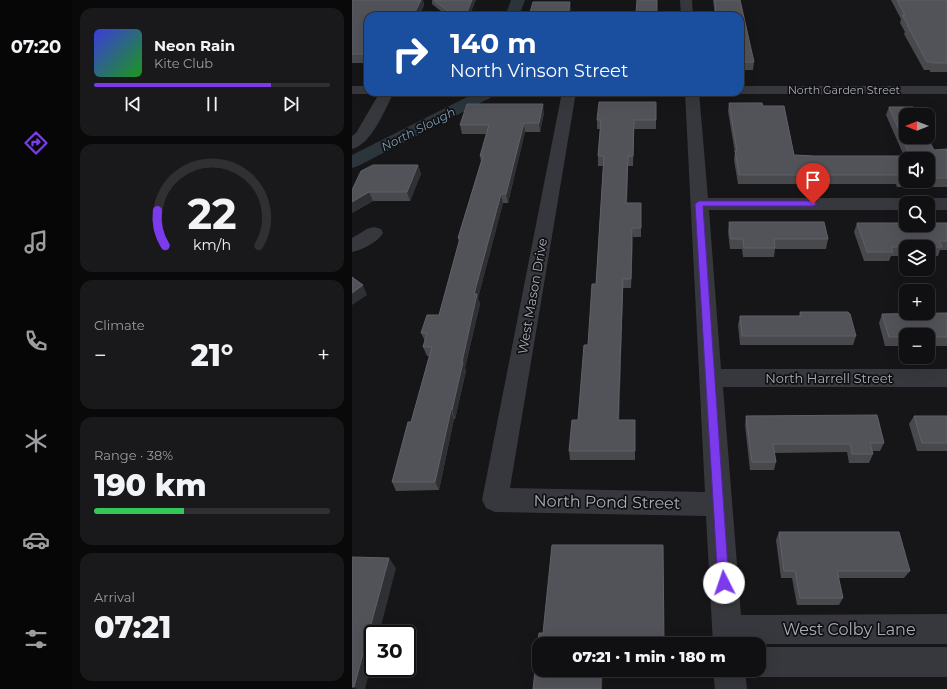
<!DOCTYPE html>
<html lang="en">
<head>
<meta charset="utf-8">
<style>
  :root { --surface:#101012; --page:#19191b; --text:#f1f3f6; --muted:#9c9d9f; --line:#303032; --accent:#7c3aed }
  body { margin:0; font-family:Montserrat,sans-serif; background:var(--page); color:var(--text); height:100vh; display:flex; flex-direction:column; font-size:15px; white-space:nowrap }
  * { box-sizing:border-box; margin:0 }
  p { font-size:13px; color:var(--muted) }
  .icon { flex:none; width:22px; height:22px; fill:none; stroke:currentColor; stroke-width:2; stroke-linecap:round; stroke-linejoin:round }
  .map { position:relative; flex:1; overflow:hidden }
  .drawer { display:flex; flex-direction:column; gap:8px; padding:8px; background:#09090a; width:280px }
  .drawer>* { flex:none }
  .banner { position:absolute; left:12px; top:12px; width:380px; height:84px; border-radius:12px; box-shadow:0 4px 16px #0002,0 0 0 1px var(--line); background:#1a4fa0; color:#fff; overflow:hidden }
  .needle { width:26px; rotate:270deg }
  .controls { position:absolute; left:547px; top:108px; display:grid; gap:8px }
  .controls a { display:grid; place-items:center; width:36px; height:36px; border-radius:8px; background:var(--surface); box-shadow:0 4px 16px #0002,0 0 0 1px var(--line); font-size:20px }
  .speed { position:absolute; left:12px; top:625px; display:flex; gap:8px; font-size:20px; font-weight:700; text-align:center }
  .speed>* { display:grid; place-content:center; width:52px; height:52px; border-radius:50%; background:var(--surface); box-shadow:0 4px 16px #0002,0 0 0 1px var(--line); line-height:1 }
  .speed .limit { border:2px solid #111; border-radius:6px; background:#fff; color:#111 }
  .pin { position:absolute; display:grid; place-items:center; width:34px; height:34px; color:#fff; margin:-41px -17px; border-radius:50% 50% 50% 0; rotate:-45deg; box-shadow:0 0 4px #0007 }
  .pin .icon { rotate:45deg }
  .me { position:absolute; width:44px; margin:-22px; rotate:356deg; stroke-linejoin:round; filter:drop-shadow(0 0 3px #0008) }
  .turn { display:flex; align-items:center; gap:14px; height:84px; padding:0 20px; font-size:18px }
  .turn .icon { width:52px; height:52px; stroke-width:2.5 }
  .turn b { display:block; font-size:28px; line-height:34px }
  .big { font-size:30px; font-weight:800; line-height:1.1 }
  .drawer .widget { flex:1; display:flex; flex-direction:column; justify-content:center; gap:6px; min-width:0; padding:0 14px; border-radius:12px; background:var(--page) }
  .drawer .dial { align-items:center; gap:0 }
  .dial svg { height:104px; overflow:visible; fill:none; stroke:var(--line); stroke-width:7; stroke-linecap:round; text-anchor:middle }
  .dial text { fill:var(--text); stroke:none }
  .song { display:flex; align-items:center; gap:12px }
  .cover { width:48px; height:48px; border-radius:6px; background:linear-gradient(135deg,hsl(240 70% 55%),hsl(120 70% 35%)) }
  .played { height:4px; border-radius:2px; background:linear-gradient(90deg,var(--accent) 75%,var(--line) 75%) }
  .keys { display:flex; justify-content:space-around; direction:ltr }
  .heat { display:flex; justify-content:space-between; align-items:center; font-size:22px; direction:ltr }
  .charge { height:6px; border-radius:3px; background:linear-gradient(90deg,#34c759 38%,var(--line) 0) }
  .trip { position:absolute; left:180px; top:637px; width:234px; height:40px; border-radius:12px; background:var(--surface); box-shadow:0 4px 16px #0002,0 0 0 1px var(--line); font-weight:800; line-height:40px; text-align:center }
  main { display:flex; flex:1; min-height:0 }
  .dock { display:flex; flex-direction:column; width:72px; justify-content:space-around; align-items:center; background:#060607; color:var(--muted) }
  .dock .icon { width:28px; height:28px }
  .dock .active { color:var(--accent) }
  .dock b { font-size:18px; color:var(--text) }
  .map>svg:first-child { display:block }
</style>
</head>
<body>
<main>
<nav class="dock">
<b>07:20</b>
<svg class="icon active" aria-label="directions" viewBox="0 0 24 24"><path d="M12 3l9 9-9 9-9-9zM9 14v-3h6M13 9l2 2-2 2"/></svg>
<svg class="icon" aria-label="music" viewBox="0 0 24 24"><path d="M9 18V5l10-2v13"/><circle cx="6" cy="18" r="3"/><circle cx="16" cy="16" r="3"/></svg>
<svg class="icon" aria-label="phone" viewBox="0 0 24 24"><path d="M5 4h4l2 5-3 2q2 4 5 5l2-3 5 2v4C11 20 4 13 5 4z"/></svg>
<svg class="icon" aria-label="climate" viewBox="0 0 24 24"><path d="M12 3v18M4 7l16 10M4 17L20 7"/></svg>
<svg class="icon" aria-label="car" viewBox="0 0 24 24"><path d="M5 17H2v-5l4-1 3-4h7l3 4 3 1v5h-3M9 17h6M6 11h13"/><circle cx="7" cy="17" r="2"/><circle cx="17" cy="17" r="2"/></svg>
<svg class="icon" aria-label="filters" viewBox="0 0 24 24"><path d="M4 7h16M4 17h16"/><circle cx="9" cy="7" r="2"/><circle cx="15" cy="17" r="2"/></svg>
</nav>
<section class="drawer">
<div class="widget">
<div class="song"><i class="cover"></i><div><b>Neon Rain</b><p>Kite Club</p></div></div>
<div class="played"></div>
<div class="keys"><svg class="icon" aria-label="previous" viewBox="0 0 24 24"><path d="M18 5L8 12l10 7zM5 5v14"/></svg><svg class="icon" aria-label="pause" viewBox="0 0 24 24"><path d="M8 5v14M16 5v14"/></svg><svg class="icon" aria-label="next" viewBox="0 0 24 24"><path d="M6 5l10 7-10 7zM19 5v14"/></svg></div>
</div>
<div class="widget dial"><svg viewBox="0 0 100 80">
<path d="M14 69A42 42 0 1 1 86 69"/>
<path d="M14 69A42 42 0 0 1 8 42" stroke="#7c3aed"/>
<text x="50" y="56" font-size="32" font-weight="700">22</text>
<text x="50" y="72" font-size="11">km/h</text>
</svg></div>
<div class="widget"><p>Climate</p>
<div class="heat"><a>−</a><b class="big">21°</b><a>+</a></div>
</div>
<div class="widget"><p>Range · 38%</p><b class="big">190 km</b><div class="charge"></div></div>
<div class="widget"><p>Arrival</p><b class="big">07:21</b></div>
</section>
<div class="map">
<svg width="595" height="689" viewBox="0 0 595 689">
  <rect width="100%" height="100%" fill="#161618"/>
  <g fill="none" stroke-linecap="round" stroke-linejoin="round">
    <!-- canal -->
    <path fill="#2c353c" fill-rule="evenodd" d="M159 0H173L167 16H153Z
      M125 92H138L140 95 138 98 6 166 0 168V155Z"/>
    <!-- minor -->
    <path fill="#37383d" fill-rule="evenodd" d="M328 0H340L341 16H329Z
      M0 86H16V92H22L16 94H0Z
      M388 86H595V94H388L383 93 382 92H388Z
      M28 92H42C33 109 20 144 0 149V136L4 133Z
      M210 92H224L158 488 353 492 333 92H347L356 198H554L560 200 562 203H554V210H357L369 369H595V387H371L389 615 595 614V644H361L354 516 143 512 134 508 130 500Z
      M576 198H595V210H576V203H568L570 200Z
      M22 227 29 229 31 233C26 242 10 250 0 252V238L15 229Z
      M407 647H595V677H407L396 673 395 670H407Z
      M361 670H393L395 689H363Z"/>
  </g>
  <!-- wall -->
  <path fill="#47494d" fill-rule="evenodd" d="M0 0H71L72 6 16 16V63H0Z
    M80 0H124L117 16H95L80 4Z
    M361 0H388L402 62 401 70H388V16H363Z
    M539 0H595V72H578V70H572L552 34 553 32 548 23 549 19Z
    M304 102V129H282L281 166H276L275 203H289V237H281L279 288H271L267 420H283V460H218L217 451 226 420 244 284 251 166H246V156L248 129H245V120Z
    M377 103 411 106 442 155 462 156H552L534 115 537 107 582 150 595 149V187H545L544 184H386L382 160 383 153 376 111ZM554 159H576V181H554Z
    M192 113 188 132H173L156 203H151L126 298 128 304 113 368 114 371 103 419H102L87 490 44 491 40 482 59 422 77 356H75L71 347 73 341 69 333 87 315 107 241 106 238 129 162 128 156 134 134H110L108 125Z
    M66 165 69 174 58 201H21L0 213V190Z
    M377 222 476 239 474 249H423L422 257H391L390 249H378L376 232Z
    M505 223H595V250H588L586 256H576V247H554V256H539L537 261H512L502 232Z
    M448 312 504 336 501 345H388L386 325 388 316H447Z
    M595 313V346H576V335H554V346H533L527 323 530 314Z
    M394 416 532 443 528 451H520L521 454 517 463H497L495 452 422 453 424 462 422 470H398L393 425Z
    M562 416H595V451H565L557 424Z
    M427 532 558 571 552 578H487L491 598 487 605H445L440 578H429L424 540Z"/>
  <!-- shaded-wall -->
  <path fill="#2f3033" d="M69 0H71L72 6 67 16H61Z
    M120 0H124L117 16H116L115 12Z
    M218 2 219 10 218 16H216Z
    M191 104 192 113 188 132 187 123Z
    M282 120V129L281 166V156Z
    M172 123 173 132 156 203 154 194Z
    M276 156V166L275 212 274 203Z
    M66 165 69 174 58 201 55 192Z
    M17 192 21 201 0 213V202Z
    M149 194 151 203 126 298 128 304 113 368 114 371 103 419 100 410 122 294Z
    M280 228 281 237 279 288V279Z
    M271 279V288L267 429 266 420Z
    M11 285 15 295 0 305V293Z
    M99 410 102 419 87 490 83 482Z
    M37 558 44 568 27 634H21V658L13 689H4L2 687Z
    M249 670H251L250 689H249Z"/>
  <!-- building -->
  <path fill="#525359" stroke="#5f6168" d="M0 0H69L61 16H16V54H0Z
    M82 0H120L115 12H97Z
    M285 0H305V16H274L275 13H284Z
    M363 0H388L402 62H388V16H364Z
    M545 0H595V63H581L580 62H575L555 25H556L550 15H553Z
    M181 2H218L216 16H177Z
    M247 102H304V120H282L281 156H276L274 203H289V228H280L279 279H271L266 420H283V451H217L220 420H226L232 345H236L240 284H244L252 156H246L249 120H245Z
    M377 103H410L411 106H432L442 155 462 156H558L537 107H561L565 115H554V137H575L582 150 595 149V178H576V159H554V178H548L547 175H387L383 151H385Z
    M115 104H191L187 123H172L154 194H149L122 294H125L110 362H111L100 410H99L83 482H40L56 422H59L80 347H71L75 333H69L75 315H87L108 238H106L131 156H128L137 125H108Z
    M21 165H66L55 192H17L0 202V190L9 171Z
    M377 222H472L476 239H422L423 248H392L391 239H379Z
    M505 223H554V225H576V223H595V241H587L590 247H539L541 252H515Z
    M0 277 11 285 0 293Z
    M448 312H496L498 314 504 336H390L388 316H449Z
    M595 313V337H576V335H554V337H537L530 314Z
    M525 415 532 443H518L521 454H500L498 444H421L424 462H400L394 416Z
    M562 416H595V443H570Z
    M427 532H547L558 571H485L491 598H448L443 571H432Z
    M200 545H311L312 644H187V670H249V689H181L187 633H191Z
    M0 557 37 558 2 687H0Z"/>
  <!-- route -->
  <path fill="#7c3aed" stroke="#51269a" d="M347 201H461L465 204 461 206H351L377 583 376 587 372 589 367 587 366 583 343 204Z"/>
  <g text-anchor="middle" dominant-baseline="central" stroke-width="3.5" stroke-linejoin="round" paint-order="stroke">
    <!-- far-street labels -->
    <g font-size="11" fill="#a8adb8" stroke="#111113">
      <text x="492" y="90">North Garden Street</text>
    </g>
    <!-- far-water labels -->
    <g font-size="12" font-style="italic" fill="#7f9bb3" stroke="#111113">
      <text transform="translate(66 129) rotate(-27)">North Slough</text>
    </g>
    <!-- street labels -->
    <g font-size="13" fill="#a8adb8" stroke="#111113">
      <text transform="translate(180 296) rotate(-80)">West Mason Drive</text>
      <text x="477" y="378">North Harrell Street</text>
    </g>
    <!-- near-street labels -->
    <g font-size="16" fill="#a8adb8" stroke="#111113">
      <text transform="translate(255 502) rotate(1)">North Pond Street</text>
      <text x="497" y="629">West Colby Lane</text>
    </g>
  </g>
</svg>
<div class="controls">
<a><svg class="needle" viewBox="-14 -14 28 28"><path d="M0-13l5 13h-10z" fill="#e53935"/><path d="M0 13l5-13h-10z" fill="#9c9d9f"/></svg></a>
<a><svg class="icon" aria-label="sound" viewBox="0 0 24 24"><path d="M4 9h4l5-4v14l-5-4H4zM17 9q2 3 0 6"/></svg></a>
<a><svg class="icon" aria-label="search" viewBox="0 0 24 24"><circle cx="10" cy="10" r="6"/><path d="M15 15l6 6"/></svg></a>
<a><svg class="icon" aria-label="layers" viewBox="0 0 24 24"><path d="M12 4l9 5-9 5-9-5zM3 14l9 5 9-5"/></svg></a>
<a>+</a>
<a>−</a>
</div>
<div class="speed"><div class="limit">30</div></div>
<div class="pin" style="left:461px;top:204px;background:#d93025"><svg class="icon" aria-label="arrive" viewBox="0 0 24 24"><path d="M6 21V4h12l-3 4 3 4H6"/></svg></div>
<svg class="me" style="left:372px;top:583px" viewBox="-20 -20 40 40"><circle r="19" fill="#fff"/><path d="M0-13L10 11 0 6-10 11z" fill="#7c3aed"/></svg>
<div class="trip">07:21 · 1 min · 180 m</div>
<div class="banner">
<div class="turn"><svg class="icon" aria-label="right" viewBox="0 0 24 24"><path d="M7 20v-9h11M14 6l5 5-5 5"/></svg><div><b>140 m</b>North Vinson Street</div></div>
</div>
</div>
</main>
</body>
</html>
